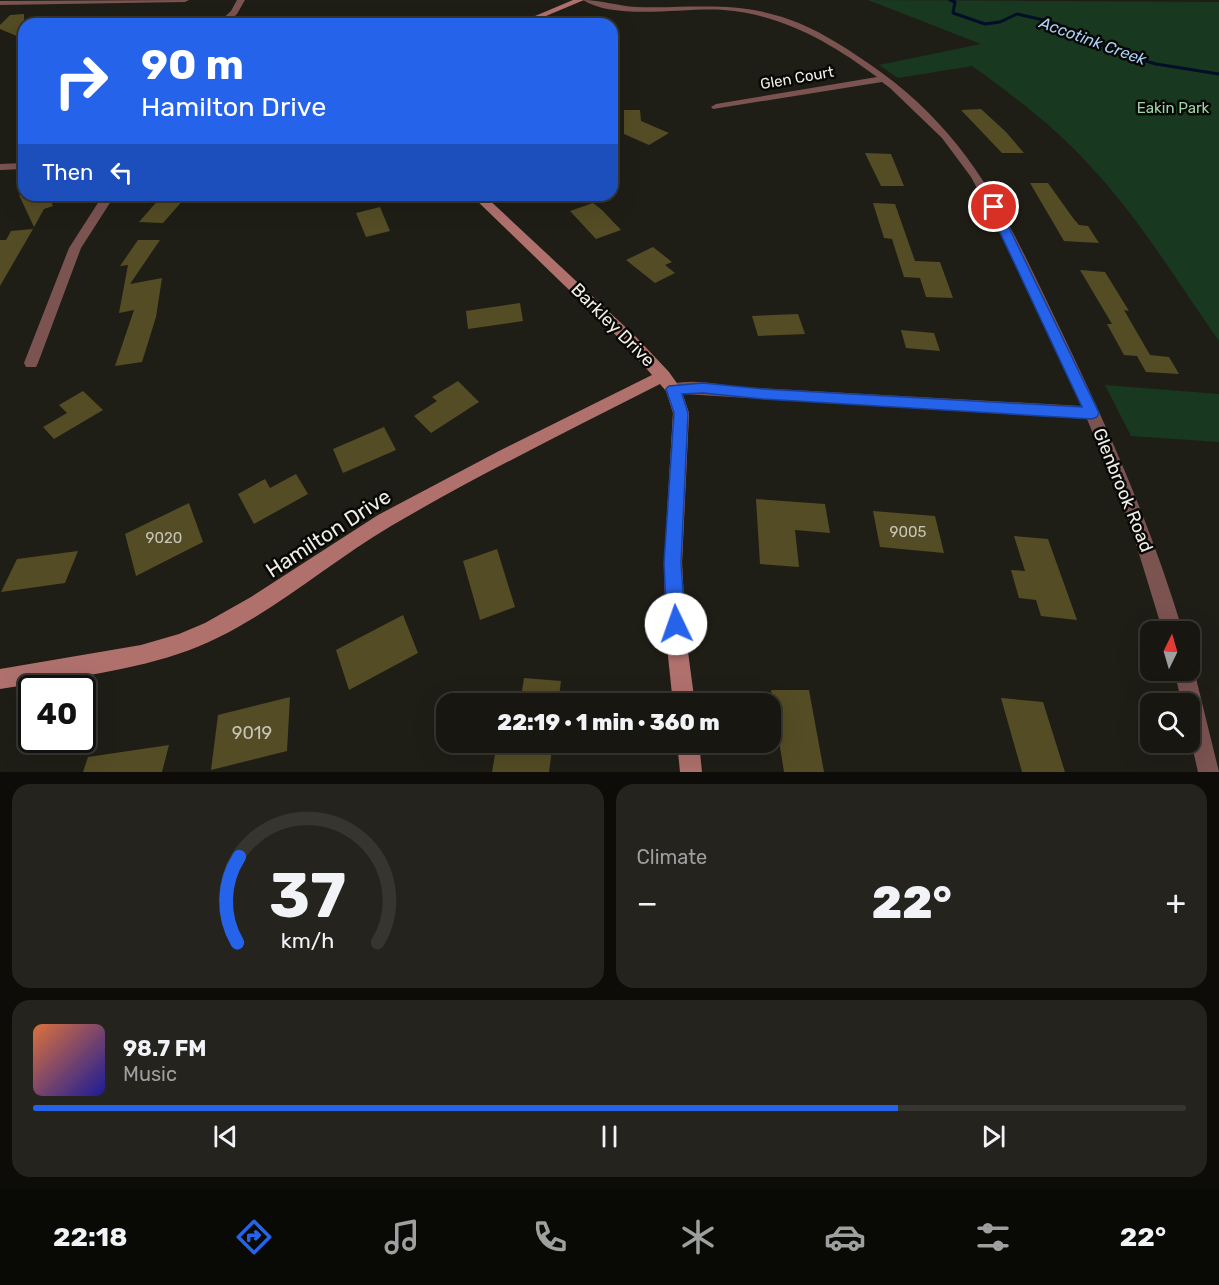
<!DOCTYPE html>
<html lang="en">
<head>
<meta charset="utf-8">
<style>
  :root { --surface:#171610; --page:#24231e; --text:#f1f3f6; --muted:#9e9f9f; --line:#363530; --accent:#2563eb }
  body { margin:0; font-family:Rubik,sans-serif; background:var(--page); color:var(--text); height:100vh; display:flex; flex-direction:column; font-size:22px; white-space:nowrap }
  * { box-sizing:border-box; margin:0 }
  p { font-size:20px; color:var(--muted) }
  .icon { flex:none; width:33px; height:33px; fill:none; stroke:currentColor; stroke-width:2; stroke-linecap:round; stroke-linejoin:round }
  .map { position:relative; height:772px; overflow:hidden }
  .details { display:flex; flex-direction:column; gap:12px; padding:12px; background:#0d0c09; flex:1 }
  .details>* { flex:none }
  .top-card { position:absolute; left:18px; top:18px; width:600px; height:183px; border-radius:18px; box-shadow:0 6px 24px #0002,0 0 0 2px var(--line); background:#2563eb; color:#fff; overflow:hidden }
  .needle { width:39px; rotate:5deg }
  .fabs { position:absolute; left:1140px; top:621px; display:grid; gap:12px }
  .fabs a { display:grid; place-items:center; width:60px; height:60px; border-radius:12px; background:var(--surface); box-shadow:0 6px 24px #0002,0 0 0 2px var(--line); font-size:30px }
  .speed { position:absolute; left:18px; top:675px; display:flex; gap:12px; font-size:30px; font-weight:700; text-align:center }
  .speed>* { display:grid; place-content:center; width:78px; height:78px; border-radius:50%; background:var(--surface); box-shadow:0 6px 24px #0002,0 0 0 2px var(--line); line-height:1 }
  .speed .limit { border:3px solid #111; border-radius:9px; background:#fff; color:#111 }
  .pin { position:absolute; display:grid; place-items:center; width:51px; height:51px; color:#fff; margin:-26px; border:3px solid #fff; border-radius:50%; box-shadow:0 2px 6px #0007 }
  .me { position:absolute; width:66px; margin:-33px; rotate:357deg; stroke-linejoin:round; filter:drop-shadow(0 0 4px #0008) }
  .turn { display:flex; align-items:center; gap:21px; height:126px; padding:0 24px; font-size:27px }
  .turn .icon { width:78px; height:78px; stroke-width:2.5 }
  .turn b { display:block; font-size:42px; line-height:51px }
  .then { display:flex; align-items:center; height:57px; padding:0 24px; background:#0003; gap:12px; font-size:22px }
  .big { font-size:45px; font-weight:800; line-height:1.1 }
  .details .widget { flex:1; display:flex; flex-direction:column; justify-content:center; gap:9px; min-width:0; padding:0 21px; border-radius:18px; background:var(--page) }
  .details .dial { align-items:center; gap:0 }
  .dial svg { height:156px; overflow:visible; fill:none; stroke:var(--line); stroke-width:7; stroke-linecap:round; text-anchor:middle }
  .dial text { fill:var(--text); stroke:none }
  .song { display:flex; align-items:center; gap:18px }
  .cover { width:72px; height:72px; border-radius:9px; background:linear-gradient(135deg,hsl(20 70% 55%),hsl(240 70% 35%)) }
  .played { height:6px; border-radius:3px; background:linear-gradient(90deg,var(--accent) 75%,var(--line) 75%) }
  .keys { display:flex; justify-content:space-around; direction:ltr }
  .heat { display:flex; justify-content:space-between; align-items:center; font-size:33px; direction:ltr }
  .details .tiles { flex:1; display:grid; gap:12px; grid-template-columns:1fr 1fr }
  .widget:last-child { grid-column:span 2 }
  .trip { position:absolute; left:436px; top:693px; width:345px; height:60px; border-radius:18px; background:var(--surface); box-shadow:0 6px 24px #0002,0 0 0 2px var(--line); font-weight:800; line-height:60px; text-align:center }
  .tabs { display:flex; height:96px; justify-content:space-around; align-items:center; background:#090906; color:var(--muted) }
  .tabs .icon { width:42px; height:42px }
  .tabs .current { color:var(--accent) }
  .tabs b { font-size:27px; color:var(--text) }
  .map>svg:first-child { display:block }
</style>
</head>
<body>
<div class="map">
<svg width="1219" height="772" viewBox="0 0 1219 772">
  <rect width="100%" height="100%" fill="#1f1e16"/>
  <!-- green -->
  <path fill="#193820" d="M868 0 1219 2V341C1178 283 1140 219 1091 167 1056 128 1014 96 972 66L898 78 879 65 981 44Z
    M1105 385 1219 394V442L1131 436Z"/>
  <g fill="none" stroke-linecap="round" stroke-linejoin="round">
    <!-- stream -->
    <path stroke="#000f28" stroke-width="3" d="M950 0 955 2 953 13 985 24 1000 22 1017 14 1048 21 1080 33 1114 52 1156 64 1219 74"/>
  </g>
  <!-- building -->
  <path fill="#544c24" d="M24 14V39L0 29V25L10 15Z
    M981 109 1006 132 1024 153H1002L961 110Z
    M624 110H640L641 121 669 133 649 145 624 134Z
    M865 153 891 154 904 186H881Z
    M1030 183H1048L1073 218 1079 225 1088 226 1099 243 1064 241Z
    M19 195H48L53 206 44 209 34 227Z
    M160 198 184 199 163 223 139 222Z
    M593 203 602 210 621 230 596 239 570 211Z
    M873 203 895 204 915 261 940 262 953 298 926 297 920 278 904 277 892 239 884 238Z
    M380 207 390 231 366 237 356 213Z
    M33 229 0 286V240H6L11 231Z
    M138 240H160L130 284 162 278 156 317 142 362 115 366 134 310 119 313 128 265 120 266Z
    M653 247 672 262 665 265 675 273 655 283 626 260Z
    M1080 270 1105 272 1129 311 1124 310 1150 355 1169 357 1179 374 1146 372 1137 356 1124 355 1107 324H1112Z
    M520 303 523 321 468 329 466 311Z
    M798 314 805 334 758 336 752 316Z
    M901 330 934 333 940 351 906 348Z
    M458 381 479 402 431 433 414 416 437 401 432 397Z
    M83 391 103 410 54 439 43 427 67 413 59 405Z
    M384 427 396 450 343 473 333 449Z
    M296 474 308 494 254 524 238 494 265 479 270 488Z
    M756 499 825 504 830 533 795 530 799 567 760 564Z
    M189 503 203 542 136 576 125 534Z
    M873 511 935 516 944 553 880 547Z
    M1014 536 1048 539 1077 620 1041 616 1036 600 1019 598 1011 570 1025 571Z
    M497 549 515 607 480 620 463 561Z
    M78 551 65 583 1 592 17 559Z
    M403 615 418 653 349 690 336 650Z
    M524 678 561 681 558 704H520Z
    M771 690H809L824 772H784Z
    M290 697 287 751 211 770 218 715Z
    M1001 698 1043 702 1065 772H1022Z
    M513 742H553L549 772H492L497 743 513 745Z
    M169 745 162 772H83L88 757Z"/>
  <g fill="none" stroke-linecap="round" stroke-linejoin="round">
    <!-- street -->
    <path fill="#7b5351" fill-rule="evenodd" d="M189 0 185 2 0 5V1Z
      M237 0H245L237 14 226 24H217L231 11Z
      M583 0C601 0 618 6 636 7 689 9 735 0 788 19 817 29 843 46 868 63 977 137 1011 228 1066 341 1112 437 1152 529 1183 632H1163L1129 521 1087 419 668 393 665 389 668 385C690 378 717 384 740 387L1082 406 1007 244 971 177 942 138 890 88 882 82 713 109 711 107 716 104 877 77C832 43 781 14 724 10 685 7 616 21 583 0Z
      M24 163V169L0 170V164Z
      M103 195H115L81 248 38 363 36 367H26L24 363 69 248Z
      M1190 662 1194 670 1219 772H1198L1190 737V704H1182L1174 670H1190Z"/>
    <!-- secondary -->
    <path fill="#b0716d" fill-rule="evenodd" d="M573 0H584L527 24H516Z
      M471 195H484L636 337 669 372 681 389 689 413 682 563 686 637 695 704H673L666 637 664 563 673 413 666 391 660 384C570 430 478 475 391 526 320 568 257 628 178 654 121 673 59 679 0 689V669L141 645 179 634 205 623 251 597 378 515 499 451 652 375 626 345Z
      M677 742H699L702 772H680Z"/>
  </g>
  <!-- route -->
  <path fill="#2563eb" stroke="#184099" stroke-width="1.5" d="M994 204 999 207 1099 413 1097 417 1092 419 763 399 703 393 682 394 688 413 681 563 685 624 682 630 676 633 669 630 667 624 664 563 674 413 666 389 669 386 703 383 763 389 1082 407 988 207Z"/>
  <g text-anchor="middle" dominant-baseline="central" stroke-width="5" stroke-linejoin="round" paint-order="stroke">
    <!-- far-street labels -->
    <g font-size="15" fill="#eeede8" stroke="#080805">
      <text transform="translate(797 78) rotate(-10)">Glen Court</text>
    </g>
    <!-- far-park labels -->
    <g font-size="15" fill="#9cd6a7" stroke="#080805">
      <text x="1173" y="108">Eakin Park</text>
    </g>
    <!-- number labels -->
    <g font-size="15" fill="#c8c5b7">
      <text x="908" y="532">9005</text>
      <text x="164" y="538">9020</text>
    </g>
    <!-- far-water labels -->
    <g font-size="16" font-style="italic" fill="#abd1fb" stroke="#080805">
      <text transform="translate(1093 41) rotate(20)">Accotink Creek</text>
    </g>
    <!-- street labels -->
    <g font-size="18" fill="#eeede8" stroke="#080805">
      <text transform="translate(613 325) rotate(45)">Barkley Drive</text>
      <text transform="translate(1123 490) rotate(68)">Glenbrook Road</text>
    </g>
    <!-- near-number labels -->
    <g font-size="18" fill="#c8c5b7">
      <text x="252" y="733">9019</text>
    </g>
    <!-- near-street labels -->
    <g font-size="21" fill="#eeede8" stroke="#080805">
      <text transform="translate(328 533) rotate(-33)">Hamilton Drive</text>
    </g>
  </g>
</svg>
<div class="fabs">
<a><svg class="needle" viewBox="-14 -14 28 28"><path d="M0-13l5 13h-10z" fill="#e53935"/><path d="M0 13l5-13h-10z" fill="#9e9f9f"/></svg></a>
<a><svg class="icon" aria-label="search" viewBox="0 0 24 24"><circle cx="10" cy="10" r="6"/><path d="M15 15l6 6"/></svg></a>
</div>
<div class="speed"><div class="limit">40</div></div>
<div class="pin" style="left:994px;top:207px;background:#d93025"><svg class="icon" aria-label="arrive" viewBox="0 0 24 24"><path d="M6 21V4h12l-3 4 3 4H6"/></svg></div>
<svg class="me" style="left:676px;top:624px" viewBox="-20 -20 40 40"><circle r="19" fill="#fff"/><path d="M0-13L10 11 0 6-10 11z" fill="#2563eb"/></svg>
<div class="trip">22:19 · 1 min · 360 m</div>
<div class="top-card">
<div class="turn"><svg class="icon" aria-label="right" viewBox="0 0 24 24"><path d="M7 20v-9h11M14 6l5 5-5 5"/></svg><div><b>90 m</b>Hamilton Drive</div></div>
<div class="then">Then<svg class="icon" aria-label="left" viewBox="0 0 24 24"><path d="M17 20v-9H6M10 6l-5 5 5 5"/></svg></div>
</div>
</div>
<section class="details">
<div class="tiles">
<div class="widget dial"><svg viewBox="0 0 100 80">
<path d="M14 69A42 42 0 1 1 86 69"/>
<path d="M14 69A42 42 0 0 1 15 25" stroke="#2563eb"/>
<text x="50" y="56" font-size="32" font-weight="700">37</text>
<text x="50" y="72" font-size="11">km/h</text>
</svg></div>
<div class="widget"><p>Climate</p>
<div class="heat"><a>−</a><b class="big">22°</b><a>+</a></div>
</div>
<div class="widget">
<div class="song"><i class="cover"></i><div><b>98.7 FM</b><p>Music</p></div></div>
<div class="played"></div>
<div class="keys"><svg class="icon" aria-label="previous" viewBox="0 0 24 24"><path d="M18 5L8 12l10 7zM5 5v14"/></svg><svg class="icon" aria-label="pause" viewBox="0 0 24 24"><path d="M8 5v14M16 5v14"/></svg><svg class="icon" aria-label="next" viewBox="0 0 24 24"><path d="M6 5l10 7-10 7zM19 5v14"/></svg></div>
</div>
</div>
</section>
<nav class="tabs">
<b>22:18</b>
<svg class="icon current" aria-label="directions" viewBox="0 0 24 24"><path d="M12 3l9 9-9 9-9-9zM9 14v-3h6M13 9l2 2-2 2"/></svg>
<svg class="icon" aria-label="music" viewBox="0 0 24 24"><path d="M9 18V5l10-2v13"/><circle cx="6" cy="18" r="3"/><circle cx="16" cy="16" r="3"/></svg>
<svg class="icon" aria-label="phone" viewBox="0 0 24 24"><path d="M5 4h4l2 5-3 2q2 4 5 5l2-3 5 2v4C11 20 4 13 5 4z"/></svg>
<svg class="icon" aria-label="climate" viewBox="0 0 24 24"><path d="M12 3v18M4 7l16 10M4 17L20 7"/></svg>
<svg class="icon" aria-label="car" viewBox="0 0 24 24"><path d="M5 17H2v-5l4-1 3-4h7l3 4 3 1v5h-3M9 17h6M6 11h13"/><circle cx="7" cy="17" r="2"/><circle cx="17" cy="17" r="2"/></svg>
<svg class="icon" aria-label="filters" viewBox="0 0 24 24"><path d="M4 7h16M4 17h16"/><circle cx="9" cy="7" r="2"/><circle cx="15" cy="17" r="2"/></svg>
<b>22°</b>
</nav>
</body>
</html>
